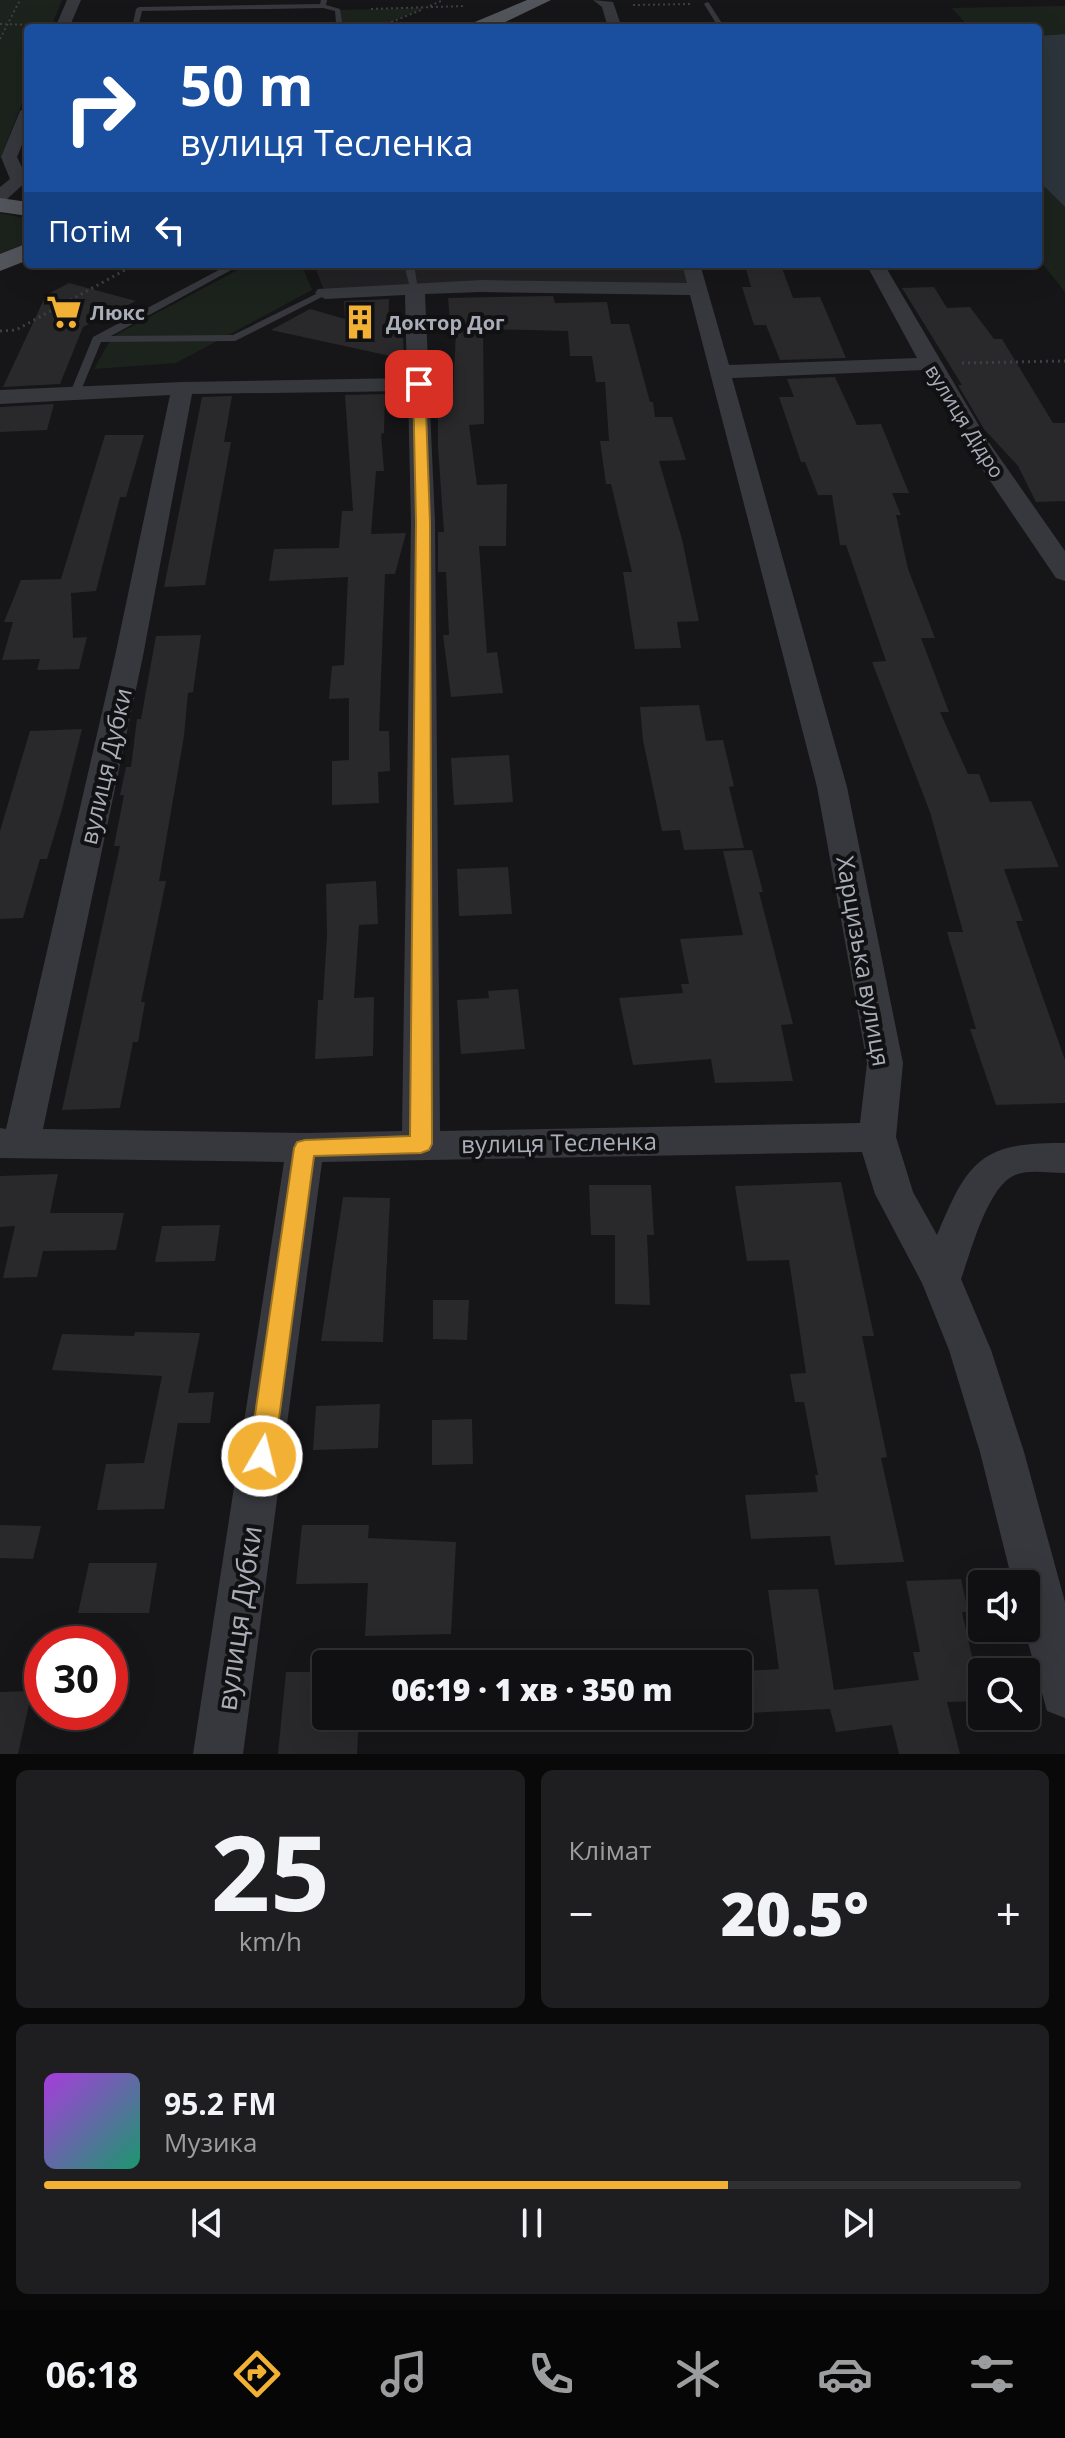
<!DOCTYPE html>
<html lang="uk">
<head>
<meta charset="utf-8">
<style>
  :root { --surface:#101012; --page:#1e1e20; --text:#f1f3f6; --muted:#9c9d9f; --line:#303032; --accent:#f2b134 }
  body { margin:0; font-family:"Open Sans",sans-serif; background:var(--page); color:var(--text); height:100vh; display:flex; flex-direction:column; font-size:30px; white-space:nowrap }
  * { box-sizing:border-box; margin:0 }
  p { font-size:26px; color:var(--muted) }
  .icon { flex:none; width:44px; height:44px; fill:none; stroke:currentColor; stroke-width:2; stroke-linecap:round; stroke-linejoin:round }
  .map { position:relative; height:1754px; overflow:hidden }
  .panel { display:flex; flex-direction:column; gap:16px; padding:16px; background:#09090a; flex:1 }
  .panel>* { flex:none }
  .top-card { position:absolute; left:24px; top:24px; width:1018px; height:244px; border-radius:8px; box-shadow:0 8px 32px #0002,0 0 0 2px var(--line); background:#1a4fa0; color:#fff; overflow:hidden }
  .fabs { position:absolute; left:968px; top:1570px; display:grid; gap:16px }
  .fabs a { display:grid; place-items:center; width:72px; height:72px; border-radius:8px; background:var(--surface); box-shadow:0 8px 32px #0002,0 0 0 2px var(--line); font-size:40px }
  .speed { position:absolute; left:24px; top:1626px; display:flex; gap:16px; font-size:40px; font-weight:700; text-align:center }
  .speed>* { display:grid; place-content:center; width:104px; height:104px; border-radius:50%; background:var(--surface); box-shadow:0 8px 32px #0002,0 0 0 2px var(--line); line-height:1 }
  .speed .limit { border:12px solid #d22; background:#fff; color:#111 }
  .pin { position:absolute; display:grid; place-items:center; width:68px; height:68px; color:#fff; margin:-34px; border-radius:16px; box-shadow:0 4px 12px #0006 }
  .me { position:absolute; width:88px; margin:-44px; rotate:8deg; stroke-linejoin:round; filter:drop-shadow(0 0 6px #0008) }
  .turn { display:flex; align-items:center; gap:28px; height:168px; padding:0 24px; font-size:36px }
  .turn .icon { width:104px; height:104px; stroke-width:2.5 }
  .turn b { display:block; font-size:56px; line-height:68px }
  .then { display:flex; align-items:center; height:76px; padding:0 24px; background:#0003; gap:16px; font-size:30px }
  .big { font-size:60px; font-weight:800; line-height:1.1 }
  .panel .widget { flex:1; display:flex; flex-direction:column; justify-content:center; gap:12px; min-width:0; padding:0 28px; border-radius:12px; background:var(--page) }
  .panel .dial { align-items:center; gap:0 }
  .dial b { font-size:104px; line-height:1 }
  .song { display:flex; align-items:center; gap:24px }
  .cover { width:96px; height:96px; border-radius:12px; background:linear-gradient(135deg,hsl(280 70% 55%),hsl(160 70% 35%)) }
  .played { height:8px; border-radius:4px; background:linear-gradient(90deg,var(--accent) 70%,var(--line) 70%) }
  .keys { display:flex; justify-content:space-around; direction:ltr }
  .heat { display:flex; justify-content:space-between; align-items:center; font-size:44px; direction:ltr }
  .panel .tiles { flex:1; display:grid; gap:16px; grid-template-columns:1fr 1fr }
  .widget:last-child { grid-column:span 2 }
  .trip { position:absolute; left:312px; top:1650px; width:440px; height:80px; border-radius:8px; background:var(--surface); box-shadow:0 8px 32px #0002,0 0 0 2px var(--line); font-weight:800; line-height:80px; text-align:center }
  .dock { display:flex; height:128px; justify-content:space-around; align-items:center; background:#060607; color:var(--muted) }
  .dock .icon { width:56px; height:56px }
  .dock .selected { color:var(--accent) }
  .dock b { font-size:36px; color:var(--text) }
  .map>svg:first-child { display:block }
</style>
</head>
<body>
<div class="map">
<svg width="1065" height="1754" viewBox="0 0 1065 1754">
  <rect width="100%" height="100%" fill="#161618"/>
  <!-- built -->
  <path fill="#222225" d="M350 264H691L698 289 325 293 315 267Z"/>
  <!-- green -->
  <path fill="#1c231d" d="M0 0H62L51 28H28V88L0 159Z
    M1065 6V34L1038 36V28L908 26 966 24 952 8Z
    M425 8 376 28 339 23 338 10Z
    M1038 180 1065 207V292L1038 258Z
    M0 213 28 219V243L0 255Z
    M249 264H301L312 290 176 363 94 369 112 337Z"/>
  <!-- water -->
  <path fill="#2c353c" d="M1065 34V207L1038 180V36Z"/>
  <!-- building -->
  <path fill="#29292c" d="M746 268H782L793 298 820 297 846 358 780 360 766 325H754L742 287H751Z
    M69 283 136 301 83 327 60 384 3 387 46 295Z
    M934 287 947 308 970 307 994 339H1002L1053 423H1065V501L1036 502 1018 466 984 429 958 385H962L902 288Z
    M553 296 555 303 607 302 611 324H629L650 402H653L655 417H672L686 460 659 461 682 539 699 621 677 622 681 648 635 649 623 572H632L611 484H606L600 441H609L605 382H596L592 356H570L568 331 483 329 484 424 469 425 477 485 507 484 506 546H479L487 653 497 652 503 693 451 697 443 635H449L446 572H438V532H444L438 447V395H453L456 331H451L448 298Z
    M389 299 388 331 403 336 404 359 271 330 310 309 345 319 344 301Z
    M835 377 857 425 881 424 909 493H892L901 515H896L908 569 935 638H921L949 712H940L968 774H979L990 802 1031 801 1059 867 1004 869 1023 921H1016L1065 1060V1103L996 1105 970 1029H976L947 932H963L930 812 872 662 886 661 846 545H840L832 495H818L805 462H801L779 397H794L787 379Z
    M385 394 384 433 381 434 384 471H376L371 534 406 533 395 574H385L379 731H389L390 771 378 772 379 803 332 805V761L349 760V698L329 699 332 666 344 665 348 577 269 581 274 549 339 548 342 511H353L345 395Z
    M232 396 224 442H231L205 585 164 587 202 397Z
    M54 404 47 430 0 432V407Z
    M105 435H144L126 497H120L96 591 71 593 73 638 87 637 79 669 37 670 40 659 2 660 13 622H4L21 580 61 579Z
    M201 635 193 692 188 693 184 736 159 881H166L141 1002H145L138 1042H133L120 1108 62 1110 120 846H114L124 795H120L126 767H131L137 719H141L156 636Z
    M699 705 706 741 723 740 734 786 729 787 744 848 684 850 680 830 662 831 643 740 640 707Z
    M82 729 62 809 47 859H40L23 918 0 919V831L30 731Z
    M509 755 513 802 454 805 451 758Z
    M752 850 763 892H759L793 1024 781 1025 793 1081 715 1083 711 1059 633 1065 619 998 683 993 681 984H689L680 939 743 935 723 851Z
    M508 867 512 914 459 916 457 869Z
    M376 881 378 924 359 925 354 998 374 997 373 1056 315 1059 318 1000H323L327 935 326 884Z
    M518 989 525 1049 461 1054 457 1000 489 998 488 991Z
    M58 1174 50 1213H124L116 1250 43 1251 37 1277 3 1278 15 1226 0 1227V1176Z
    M841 1182 874 1336H862L887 1457 881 1458 904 1562 835 1565 830 1536 751 1539 745 1495 818 1492 815 1475H818L804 1402H795L790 1374 806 1373 789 1260 747 1261 735 1186Z
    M589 1185H651L654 1235H647L650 1305 615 1304V1235H591Z
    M343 1197 390 1198 383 1342 321 1341Z
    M220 1225 215 1261 155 1262 162 1226Z
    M433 1300H469L467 1340 433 1339Z
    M135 1332 200 1333 188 1393 214 1392 210 1423H178L164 1509 97 1510 106 1464 144 1463 162 1376 52 1370 62 1334 134 1336Z
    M380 1404 378 1448 313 1450 316 1406Z
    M472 1419 473 1464 432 1465V1420Z
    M0 1525 41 1526 33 1559 0 1558Z
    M302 1525H369L368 1538 456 1542 451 1634 365 1636 368 1583 296 1584Z
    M89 1563H157L149 1613H78Z
    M961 1579 968 1612H962L982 1701 947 1702 960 1754H899L892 1725 836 1732 830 1709 749 1713 743 1671 779 1669 768 1590 818 1589 834 1690 919 1680 913 1652H920L906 1581Z
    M286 1672H326V1716H359L357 1754H278Z
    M32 1691 18 1754H0V1692Z"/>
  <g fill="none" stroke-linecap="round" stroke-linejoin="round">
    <!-- path-far1 -->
    <path stroke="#3d3f44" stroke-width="2" stroke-dasharray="2 3" stroke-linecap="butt" d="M633 5 691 4
      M430 6 443 0
      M371 9 465 6
      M0 24 39 25
      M382 26 421 10
      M0 39 20 0"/>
    <!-- path -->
    <path stroke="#3d3f44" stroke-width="3" stroke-dasharray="2 4" stroke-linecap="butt" d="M0 331 16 330 136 264
      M962 363 1065 361"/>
    <!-- service -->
    <path fill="#37383d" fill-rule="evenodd" d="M321 0H327L326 5 340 9 342 22 368 28 339 25 321 28 322 26 336 22 335 11 323 8 142 11 138 28H132L136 9 139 7 320 4Z
      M707 2 709 3 725 28H719L704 4Z
      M230 264H242L111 336 233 335 322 291 330 293 235 341 101 342 80 393 71 395 70 393 93 337Z
      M404 264H414L418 290 410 288Z"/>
    <!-- minor -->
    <path fill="#37383d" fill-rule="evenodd" d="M67 0H81L69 28H55Z
      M593 0 613 2 622 28H608L602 7Z
      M28 106V130L17 157 28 180 6 200 0 201V187L10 179 1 157 20 111Z
      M682 264H700L729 365 917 358 866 264H884L988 441 1065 551V581L1056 578 980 466 924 370 732 378 847 787 903 1063 896 1137 913 1192 937 1235C968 1160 981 1142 1065 1143V1173C1050 1173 1029 1169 1015 1175 987 1187 971 1252 961 1279L991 1350 1024 1452 1065 1602V1718L1047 1711 1024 1628 1026 1584H1013L980 1452 949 1350 922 1283 875 1194 862 1152 322 1162 243 1754H193L284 1162 0 1158V1128L6 1129 115 656 170 395 0 404V390L182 382 407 378 405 295 325 299 315 293 318 289 481 280 687 283ZM481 292 690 295 817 787 867 1063 860 1123 440 1131 435 522 425 294ZM408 391 411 522 402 1131 305 1133 43 1129 143 656 192 394Z"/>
    <!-- primary -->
    <path fill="#53555c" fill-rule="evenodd" d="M527 0H551L493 28H468L470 24Z
      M0 198 28 202V216L0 212Z
      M28 243V260L0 271V254Z"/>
  </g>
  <!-- route -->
  <path fill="#f2b134" stroke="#9d7322" stroke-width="2" d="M419 381 425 384 430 522 432 1144 429 1150 421 1153 314 1156 274 1456 271 1464 262 1468 253 1464 249 1456 294 1148 297 1142 305 1140 410 1136 416 522 413 384Z"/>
  <!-- icons -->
  <defs>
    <g id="supermarket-bare" transform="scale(2.76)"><path d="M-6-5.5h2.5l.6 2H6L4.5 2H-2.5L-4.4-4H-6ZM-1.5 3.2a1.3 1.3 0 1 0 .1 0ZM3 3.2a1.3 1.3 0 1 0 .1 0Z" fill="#f2b134" stroke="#111113" stroke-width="2.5" paint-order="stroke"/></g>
    <g id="building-bare" transform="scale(2.76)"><path d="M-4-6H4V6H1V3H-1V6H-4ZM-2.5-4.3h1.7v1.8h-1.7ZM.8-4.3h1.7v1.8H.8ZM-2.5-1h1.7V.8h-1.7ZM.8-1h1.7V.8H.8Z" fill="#f2b134" stroke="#111113" stroke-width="2.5" paint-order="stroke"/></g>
  </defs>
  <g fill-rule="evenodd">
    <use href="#supermarket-bare" x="64" y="312"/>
    <use href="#building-bare" x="360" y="322"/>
  </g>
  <g text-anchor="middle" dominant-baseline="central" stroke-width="8" stroke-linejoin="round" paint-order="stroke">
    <!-- far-poi labels -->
    <g font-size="20" font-weight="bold" fill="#a8adb8" stroke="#111113" text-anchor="start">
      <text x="90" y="312">Люкс</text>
      <text x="386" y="322">Доктор Дог</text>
    </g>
    <!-- far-street labels -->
    <g font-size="20" fill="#a8adb8" stroke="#111113">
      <text transform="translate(965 421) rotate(58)">вулиця Дідро</text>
    </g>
    <!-- street labels -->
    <g font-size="24" fill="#a8adb8" stroke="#111113">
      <text transform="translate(105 766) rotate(-77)">вулиця Дубки</text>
      <text transform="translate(864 961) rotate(80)">Харцизька вулиця</text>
      <text transform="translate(559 1142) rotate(-1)">вулиця Тесленка</text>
    </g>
    <!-- near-street labels -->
    <g font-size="28" fill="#a8adb8" stroke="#111113">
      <text transform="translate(238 1618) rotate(-82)">вулиця Дубки</text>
    </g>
  </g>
</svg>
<div class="fabs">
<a><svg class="icon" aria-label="sound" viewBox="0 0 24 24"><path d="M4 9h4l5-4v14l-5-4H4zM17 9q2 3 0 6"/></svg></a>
<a><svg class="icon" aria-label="search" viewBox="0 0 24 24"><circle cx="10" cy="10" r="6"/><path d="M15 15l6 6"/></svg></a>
</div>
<div class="speed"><div class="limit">30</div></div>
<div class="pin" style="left:419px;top:384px;background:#d93025"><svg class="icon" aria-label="arrive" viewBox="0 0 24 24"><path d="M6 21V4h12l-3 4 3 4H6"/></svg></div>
<svg class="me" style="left:262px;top:1456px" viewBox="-20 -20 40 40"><circle r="17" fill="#f2b134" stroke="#fff" stroke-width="3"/><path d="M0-11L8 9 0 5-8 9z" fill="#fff"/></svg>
<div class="trip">06:19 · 1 хв · 350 m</div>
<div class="top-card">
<div class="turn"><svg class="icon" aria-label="right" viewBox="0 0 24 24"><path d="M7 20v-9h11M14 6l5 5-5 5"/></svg><div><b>50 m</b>вулиця Тесленка</div></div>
<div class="then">Потім<svg class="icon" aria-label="left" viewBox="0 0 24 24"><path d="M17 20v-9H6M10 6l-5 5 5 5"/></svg></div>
</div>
</div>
<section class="panel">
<div class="tiles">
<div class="widget dial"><b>25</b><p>km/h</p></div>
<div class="widget"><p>Клімат</p>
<div class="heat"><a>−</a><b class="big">20.5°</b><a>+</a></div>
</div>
<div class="widget">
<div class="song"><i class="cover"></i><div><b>95.2 FM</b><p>Музика</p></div></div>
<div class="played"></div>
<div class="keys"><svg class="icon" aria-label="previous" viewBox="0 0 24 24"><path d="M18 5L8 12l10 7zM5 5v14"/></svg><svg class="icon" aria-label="pause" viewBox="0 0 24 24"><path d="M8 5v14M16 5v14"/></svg><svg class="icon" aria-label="next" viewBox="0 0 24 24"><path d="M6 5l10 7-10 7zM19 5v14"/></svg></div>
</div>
</div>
</section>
<nav class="dock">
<b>06:18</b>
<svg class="icon selected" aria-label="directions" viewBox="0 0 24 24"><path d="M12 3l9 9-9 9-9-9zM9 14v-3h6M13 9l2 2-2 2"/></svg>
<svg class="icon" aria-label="music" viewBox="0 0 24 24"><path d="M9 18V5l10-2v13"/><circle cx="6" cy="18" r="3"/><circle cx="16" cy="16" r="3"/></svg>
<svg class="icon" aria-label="phone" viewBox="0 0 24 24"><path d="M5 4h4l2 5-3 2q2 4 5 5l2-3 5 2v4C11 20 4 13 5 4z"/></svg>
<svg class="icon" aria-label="climate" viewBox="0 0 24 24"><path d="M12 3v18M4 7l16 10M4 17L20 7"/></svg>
<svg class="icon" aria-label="car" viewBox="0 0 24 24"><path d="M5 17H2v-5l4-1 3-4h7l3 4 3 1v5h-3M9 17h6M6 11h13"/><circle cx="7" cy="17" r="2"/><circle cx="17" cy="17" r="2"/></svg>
<svg class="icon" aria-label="filters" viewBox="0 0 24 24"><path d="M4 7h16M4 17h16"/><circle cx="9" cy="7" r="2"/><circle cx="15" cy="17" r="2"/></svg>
</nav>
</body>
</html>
